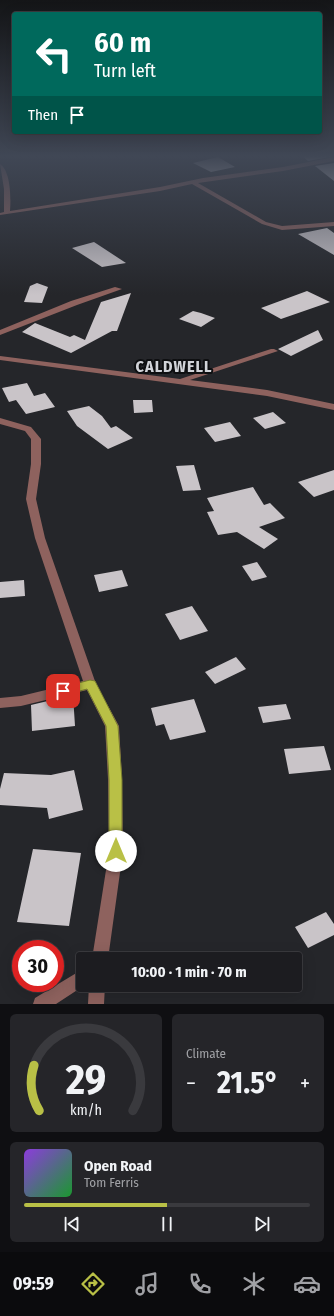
<!DOCTYPE html>
<html lang="en">
<head>
<meta charset="utf-8">
<style>
  :root { --surface:#1c1c20; --page:#252529; --text:#f1f3f6; --muted:#a0a1a5; --line:#3a3a3e; --accent:#b9c046 }
  body { margin:0; font-family:"Fira Sans Condensed",sans-serif; background:var(--page); color:var(--text); height:100vh; display:flex; flex-direction:column; font-size:15px; white-space:nowrap }
  * { box-sizing:border-box; margin:0 }
  p { font-size:13px; color:var(--muted) }
  .icon { flex:none; width:22px; height:22px; fill:none; stroke:currentColor; stroke-width:2; stroke-linecap:round; stroke-linejoin:round }
  .map { position:relative; height:1004px; overflow:hidden }
  .panel { display:flex; flex-direction:column; gap:10px; padding:10px; background:#0f0f12; flex:1 }
  .panel>* { flex:none }
  .top-card { position:absolute; left:12px; top:12px; width:310px; height:122px; border-radius:4px; box-shadow:0 4px 16px #0002,0 0 0 1px var(--line); background:#00695c; color:#fff; overflow:hidden }
  .speed { position:absolute; left:12px; top:940px; display:flex; gap:8px; font-size:20px; font-weight:700; text-align:center }
  .speed>* { display:grid; place-content:center; width:52px; height:52px; border-radius:50%; background:var(--surface); box-shadow:0 4px 16px #0002,0 0 0 1px var(--line); line-height:1 }
  .speed .limit { border:6px solid #d22; background:#fff; color:#111 }
  .pin { position:absolute; display:grid; place-items:center; width:34px; height:34px; color:#fff; margin:-17px; border-radius:8px; box-shadow:0 2px 6px #0006 }
  .me { position:absolute; width:44px; margin:-22px; rotate:0deg; stroke-linejoin:round; filter:drop-shadow(0 0 3px #0008) }
  .turn { display:flex; align-items:center; gap:14px; height:84px; padding:0 16px; font-size:18px }
  .turn .icon { width:52px; height:52px; stroke-width:2.5 }
  .turn b { display:block; font-size:28px; line-height:34px }
  .then { display:flex; align-items:center; height:38px; padding:0 16px; background:#0003; gap:8px; font-size:15px }
  .big { font-size:30px; font-weight:700; line-height:1.1 }
  .panel .tile { flex:1; display:flex; flex-direction:column; justify-content:center; gap:6px; min-width:0; padding:0 14px; border-radius:6px; background:var(--page) }
  .panel .dial { align-items:center; gap:0 }
  .dial svg { height:104px; overflow:visible; fill:none; stroke:var(--line); stroke-width:7; stroke-linecap:round; text-anchor:middle }
  .dial text { fill:var(--text); stroke:none }
  .song { display:flex; align-items:center; gap:12px }
  .cover { width:48px; height:48px; border-radius:6px; background:linear-gradient(135deg,hsl(270 70% 55%),hsl(130 70% 35%)) }
  .played { height:4px; border-radius:2px; background:linear-gradient(90deg,var(--accent) 50%,var(--line) 50%) }
  .keys { display:flex; justify-content:space-around; direction:ltr }
  .heat { display:flex; justify-content:space-between; align-items:center; font-size:22px; direction:ltr }
  .panel .tiles { flex:1; display:grid; gap:10px; grid-template-columns:1fr 1fr }
  .tile:last-child { grid-column:span 2 }
  .trip { position:absolute; left:76px; top:952px; width:226px; height:40px; border-radius:4px; background:var(--surface); box-shadow:0 4px 16px #0002,0 0 0 1px var(--line); font-weight:700; line-height:40px; text-align:center }
  .tabs { display:flex; height:64px; justify-content:space-around; align-items:center; background:#0b0b0d; color:var(--muted) }
  .tabs .icon { width:28px; height:28px }
  .tabs .selected { color:var(--accent) }
  .tabs b { font-size:18px; color:var(--text) }
  .map>svg:first-child { display:block }
</style>
</head>
<body>
<div class="map">
<svg width="334" height="1004" viewBox="0 0 334 1004">
  <rect width="100%" height="100%" fill="#25262a"/>
  <!-- building -->
  <path fill="#c9c4c8" d="M301 155H334V156L308 161Z
    M218 157 235 167 211 172 193 163Z
    M334 163V181L315 166Z
    M327 228 334 233V255L298 234Z
    M94 242 126 263 102 267 72 248Z
    M37 283 48 287 42 303 24 302 30 286Z
    M307 291 330 302 281 319 261 308Z
    M131 293 117 331H112L71 353 22 332 35 323 70 337 74 335 85 340 101 302Z
    M193 311 201 313 215 318 201 327 179 319Z
    M318 330 323 340 291 356 278 349Z
    M27 383 34 396 45 393 55 407 26 414 16 400 9 402 2 388Z
    M133 400H152L153 412 134 413Z
    M89 406 102 416 111 428 116 426 133 438 108 449 77 426 67 411Z
    M273 412 286 423 265 429 253 418Z
    M230 422 241 436 215 442 204 428Z
    M194 465 201 490 183 491 176 466Z
    M334 470V490L314 497 298 482Z
    M253 487 264 505 270 503 285 518 259 527 278 539 264 549 237 532 218 535 207 512 214 511 207 498Z
    M257 562 267 577 252 581 242 566Z
    M122 570 128 586 99 592 94 575Z
    M24 580 25 596 0 598V582Z
    M192 606 208 631 180 640 165 614Z
    M236 657 246 669 215 684 205 672Z
    M73 695 75 726 32 731 31 705Z
    M194 699 206 732 170 740 164 724 156 726 151 708Z
    M286 704 291 719 263 723 258 707Z
    M324 746 331 770 289 774 284 749Z
    M74 770 83 810 49 819 47 808 0 805V789L4 773 51 775Z
    M33 849 81 853 69 926 17 922Z
    M326 912 334 924V935L308 948 295 927Z"/>
  <g fill="none" stroke-linecap="round" stroke-linejoin="round">
    <!-- street -->
    <path fill="#8e625e" fill-rule="evenodd" d="M334 157V161L283 171 198 183 266 222 282 226 334 222V226L282 230 262 224 192 184 160 191 0 215V213L4 212V189L0 164C11 171 11 199 10 211L160 187 203 178 283 167Z
      M115 287 122 289 77 305 0 335V330L71 301Z
      M271 349H274L278 351 190 380 267 390 334 404V410L267 396 0 360V356L180 379Z
      M0 418 31 427 41 439V464L36 499 45 538 96 684 119 726 122 779 123 851 108 959H92L109 851 108 779 105 726 87 690 21 706 0 708V698L21 696 83 681 35 538 26 499 31 464V439L25 431 0 424Z
      M83 969V985H85L56 1004H33L35 998Z
      M89 985H105L104 1004H88Z"/>
  </g>
  <!-- sky -->
  <linearGradient id="sky" x2="0" y2="1"><stop stop-color="#141517"/><stop offset="0.53" stop-color="#404755"/><stop offset="1" stop-color="#404755" stop-opacity="0"/></linearGradient>
  <rect width="334" height="295" fill="url(#sky)"/>
  <!-- route -->
  <path fill="#b9c046" stroke="#787d2e" d="M90 680 95 681 118 726 122 780V851L120 855 116 857 111 855 109 851V780L106 726 87 689 63 696 59 694 57 691 59 688Z"/>
  <g text-anchor="middle" dominant-baseline="central" stroke-width="4" stroke-linejoin="round" paint-order="stroke">
    <!-- district labels -->
    <g font-size="16" font-weight="bold" letter-spacing="1" fill="#d2d4d9" stroke="#0e0f11">
      <text x="174" y="366">CALDWELL</text>
    </g>
  </g>
</svg>
<div class="speed"><div class="limit">30</div></div>
<div class="pin" style="left:63px;top:691px;background:#d93025"><svg class="icon" aria-label="arrive" viewBox="0 0 24 24"><path d="M6 21V4h12l-3 4 3 4H6"/></svg></div>
<svg class="me" style="left:116px;top:851px" viewBox="-20 -20 40 40"><circle r="19" fill="#fff"/><path d="M0-13L10 11 0 6-10 11z" fill="#b9c046"/></svg>
<div class="trip">10:00 · 1 min · 70 m</div>
<div class="top-card">
<div class="turn"><svg class="icon" aria-label="left" viewBox="0 0 24 24"><path d="M17 20v-9H6M10 6l-5 5 5 5"/></svg><div><b>60 m</b>Turn left</div></div>
<div class="then">Then<svg class="icon" aria-label="arrive" viewBox="0 0 24 24"><path d="M6 21V4h12l-3 4 3 4H6"/></svg></div>
</div>
</div>
<section class="panel">
<div class="tiles">
<div class="tile dial"><svg viewBox="0 0 100 80">
<path d="M14 69A42 42 0 1 1 86 69"/>
<path d="M14 69A42 42 0 0 1 10 34" stroke="#b9c046"/>
<text x="50" y="56" font-size="32" font-weight="700">29</text>
<text x="50" y="72" font-size="11">km/h</text>
</svg></div>
<div class="tile"><p>Climate</p>
<div class="heat"><a>−</a><b class="big">21.5°</b><a>+</a></div>
</div>
<div class="tile">
<div class="song"><i class="cover"></i><div><b>Open Road</b><p>Tom Ferris</p></div></div>
<div class="played"></div>
<div class="keys"><svg class="icon" aria-label="previous" viewBox="0 0 24 24"><path d="M18 5L8 12l10 7zM5 5v14"/></svg><svg class="icon" aria-label="pause" viewBox="0 0 24 24"><path d="M8 5v14M16 5v14"/></svg><svg class="icon" aria-label="next" viewBox="0 0 24 24"><path d="M6 5l10 7-10 7zM19 5v14"/></svg></div>
</div>
</div>
</section>
<nav class="tabs">
<b>09:59</b>
<svg class="icon selected" aria-label="directions" viewBox="0 0 24 24"><path d="M12 3l9 9-9 9-9-9zM9 14v-3h6M13 9l2 2-2 2"/></svg>
<svg class="icon" aria-label="music" viewBox="0 0 24 24"><path d="M9 18V5l10-2v13"/><circle cx="6" cy="18" r="3"/><circle cx="16" cy="16" r="3"/></svg>
<svg class="icon" aria-label="phone" viewBox="0 0 24 24"><path d="M5 4h4l2 5-3 2q2 4 5 5l2-3 5 2v4C11 20 4 13 5 4z"/></svg>
<svg class="icon" aria-label="climate" viewBox="0 0 24 24"><path d="M12 3v18M4 7l16 10M4 17L20 7"/></svg>
<svg class="icon" aria-label="car" viewBox="0 0 24 24"><path d="M5 17H2v-5l4-1 3-4h7l3 4 3 1v5h-3M9 17h6M6 11h13"/><circle cx="7" cy="17" r="2"/><circle cx="17" cy="17" r="2"/></svg>
</nav>
</body>
</html>
